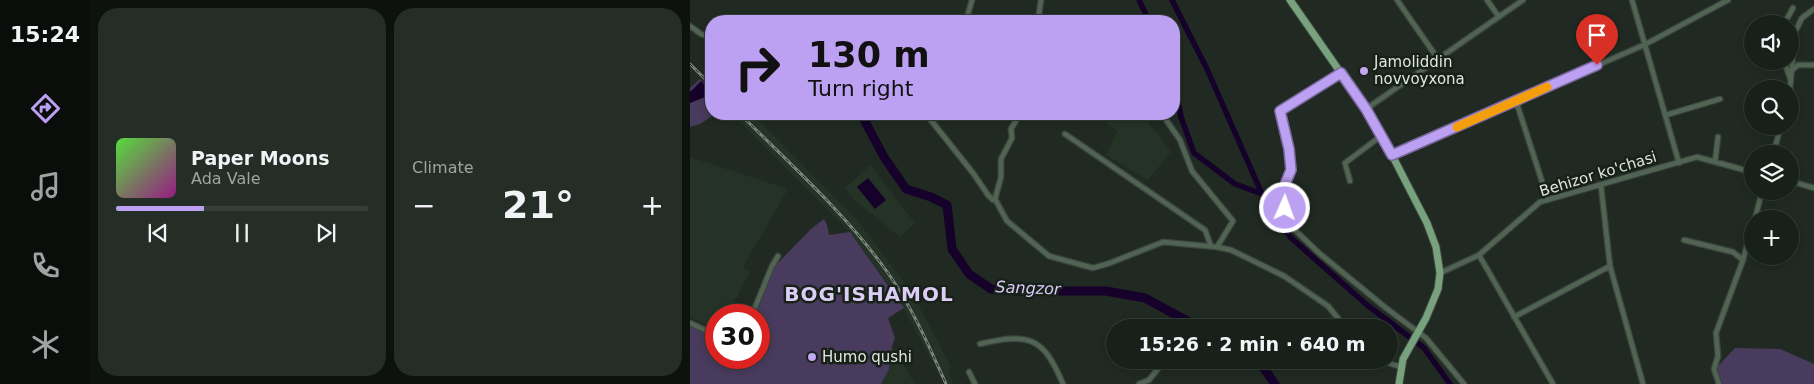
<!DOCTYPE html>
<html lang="en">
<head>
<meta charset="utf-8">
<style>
  :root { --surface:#18201a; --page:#252d27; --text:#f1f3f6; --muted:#9fa3a2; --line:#363e39; --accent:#bca0f2 }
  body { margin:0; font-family:"DejaVu Sans",sans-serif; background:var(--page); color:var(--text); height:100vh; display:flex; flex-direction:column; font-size:19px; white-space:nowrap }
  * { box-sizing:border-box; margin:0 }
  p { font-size:16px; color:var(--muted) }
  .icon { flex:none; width:28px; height:28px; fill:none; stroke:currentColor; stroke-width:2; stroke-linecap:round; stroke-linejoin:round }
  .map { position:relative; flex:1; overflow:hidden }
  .side { display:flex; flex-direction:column; gap:8px; padding:8px; background:#0d120e; width:600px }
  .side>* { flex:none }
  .banner { position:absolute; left:15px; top:15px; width:475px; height:105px; border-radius:20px; box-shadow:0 2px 8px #0003,0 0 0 1px var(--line); background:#bca0f2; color:#111; overflow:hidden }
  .buttons { position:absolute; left:1054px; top:15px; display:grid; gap:10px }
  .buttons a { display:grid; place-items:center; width:55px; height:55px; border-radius:50%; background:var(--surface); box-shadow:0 2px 8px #0003,0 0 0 1px var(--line); font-size:25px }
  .speed { position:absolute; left:15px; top:304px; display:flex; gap:10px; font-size:25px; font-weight:700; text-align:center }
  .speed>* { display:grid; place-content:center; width:65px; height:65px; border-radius:50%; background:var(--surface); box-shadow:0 2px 8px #0003,0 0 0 1px var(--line); line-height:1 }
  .speed .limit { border:8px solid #d22; background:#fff; color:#111 }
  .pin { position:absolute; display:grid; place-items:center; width:42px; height:42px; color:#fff; margin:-51px -21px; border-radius:50% 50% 50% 0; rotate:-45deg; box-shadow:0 0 5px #0007 }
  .pin .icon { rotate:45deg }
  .me { position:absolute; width:55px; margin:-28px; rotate:2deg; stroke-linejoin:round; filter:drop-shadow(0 0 4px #0008) }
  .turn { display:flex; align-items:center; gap:18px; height:105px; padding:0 20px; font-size:22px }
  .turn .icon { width:65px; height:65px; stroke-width:2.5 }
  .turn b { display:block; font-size:35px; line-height:42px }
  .big { font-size:38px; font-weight:600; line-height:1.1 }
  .side .tile { flex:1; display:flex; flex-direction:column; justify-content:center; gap:8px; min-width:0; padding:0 18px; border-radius:20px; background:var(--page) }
  .song { display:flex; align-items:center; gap:15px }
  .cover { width:60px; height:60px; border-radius:8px; background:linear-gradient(135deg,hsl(110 70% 55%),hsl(310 70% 35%)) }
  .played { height:5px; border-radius:2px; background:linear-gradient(90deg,var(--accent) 35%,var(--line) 35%) }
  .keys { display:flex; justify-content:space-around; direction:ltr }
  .heat { display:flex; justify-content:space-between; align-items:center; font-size:28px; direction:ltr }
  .side .tiles { flex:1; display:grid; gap:8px; grid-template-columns:repeat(2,1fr) }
  .trip { position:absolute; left:416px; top:319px; width:292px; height:50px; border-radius:25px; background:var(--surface); box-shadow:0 2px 8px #0003,0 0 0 1px var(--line); font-weight:600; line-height:50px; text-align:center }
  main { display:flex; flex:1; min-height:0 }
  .tab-bar { display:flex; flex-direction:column; width:90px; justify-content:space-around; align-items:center; background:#0a0d0a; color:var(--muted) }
  .tab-bar .icon { width:35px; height:35px }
  .tab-bar .active { color:var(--accent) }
  .tab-bar b { font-size:22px; color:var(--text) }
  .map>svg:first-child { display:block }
</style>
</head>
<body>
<main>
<nav class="tab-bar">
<b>15:24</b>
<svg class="icon active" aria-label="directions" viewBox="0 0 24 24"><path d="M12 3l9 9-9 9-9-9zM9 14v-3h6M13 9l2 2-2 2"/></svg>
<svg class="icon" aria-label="music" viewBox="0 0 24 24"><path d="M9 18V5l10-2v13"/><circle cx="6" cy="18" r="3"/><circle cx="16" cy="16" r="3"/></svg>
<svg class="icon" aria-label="phone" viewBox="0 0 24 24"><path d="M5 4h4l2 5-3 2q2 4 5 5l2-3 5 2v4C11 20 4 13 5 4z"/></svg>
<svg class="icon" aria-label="climate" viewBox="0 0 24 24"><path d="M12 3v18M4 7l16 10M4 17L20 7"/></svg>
</nav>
<section class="side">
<div class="tiles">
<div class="tile">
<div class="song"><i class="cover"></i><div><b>Paper Moons</b><p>Ada Vale</p></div></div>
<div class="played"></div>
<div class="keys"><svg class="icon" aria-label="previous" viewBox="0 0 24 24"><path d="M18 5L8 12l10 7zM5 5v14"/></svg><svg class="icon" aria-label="pause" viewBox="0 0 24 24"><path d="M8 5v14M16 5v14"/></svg><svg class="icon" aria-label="next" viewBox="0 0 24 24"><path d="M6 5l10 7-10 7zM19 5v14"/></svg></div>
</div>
<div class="tile"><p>Climate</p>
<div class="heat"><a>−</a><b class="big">21°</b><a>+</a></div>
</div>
</div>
</section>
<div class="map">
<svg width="1124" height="384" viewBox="0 0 1124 384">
  <rect width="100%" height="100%" fill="#202a22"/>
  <!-- built -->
  <path fill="#243326" d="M42 114H62L168 221 222 293 261 367 258 371 263 384H255L206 295 160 232Z
    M422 114H452L481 152 458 180 416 155 427 131 415 123Z
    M0 157 98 189 53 267 60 272 37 315H26V330L0 317Z
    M180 165 225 223 210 237 163 199 155 188Z
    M202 346 225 384H191L199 369Z"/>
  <!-- green -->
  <path fill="#483b5d" d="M10 79 21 90V114H25L10 124 0 127V88Z
    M134 219 137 225 139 235 160 232 214 308 198 318 205 338 202 346 199 369 191 384H0V325L26 337V358H69V315H63L83 268 121 229Z
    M1045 348 1090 349 1124 364V384H1032L1027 367Z"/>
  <!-- water -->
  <path fill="#15012a" d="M11 81 21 92 15 97 0 103V92Z
    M178 178 196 200 185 209 167 187Z"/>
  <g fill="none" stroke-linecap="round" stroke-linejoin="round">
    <!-- canal -->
    <path stroke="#15012a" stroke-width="5.5" d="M449 0 459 21
      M482 0 517 69 572 194 600 237 677 305 734 348 760 384
      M484 78 491 117 504 153 545 184 572 194"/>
    <!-- river -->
    <path stroke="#15012a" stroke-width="9" d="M0 97 21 85
      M171 114 194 157 216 189 241 197 257 205 262 249 279 274 301 289 328 291H416L455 298 510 328
      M568 360 585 384"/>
    <!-- minor casing -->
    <g stroke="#3b443d" stroke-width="7">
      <path id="minor" d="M707 0 748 59
        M797 0 809 17
        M942 0 989 163
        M276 21 282 0
        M348 21 351 0
        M1094 24 1103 8
        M0 26 11 34 21 37
        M1094 61 1100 78
        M1102 70 1108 65H1124
        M651 73 590 111 599 149 601 170 596 182 594 200 595 208 606 231 629 253 696 308 736 338 774 384
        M1100 89 1105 32 1112 18 1124 9
        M826 101 858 200
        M676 109 833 0
        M236 114 283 173 298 195 303 200 305 199
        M472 114 490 140 502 171 543 221 527 247
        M976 115 1030 99
        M375 134 515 230 521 246
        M1083 154 1091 126
        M702 155 956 44 1038 0
        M1025 162 1028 137
        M660 181 655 163 691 136
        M1100 181 1124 188
        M911 186 920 266 953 384
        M305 199 317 221 359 256 403 268 420 263 473 242 527 247 541 250 594 276 638 306 656 328
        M305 199 311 177V159L322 138 321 129 330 114
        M1065 219 1072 191
        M994 240 1043 252 1053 260
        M789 255 863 384
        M750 273 789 255 850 202 1007 157 1062 172
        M62 315 82 266 88 256
        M824 317 920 266
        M0 323 26 335
        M290 344C339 333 353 336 373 384
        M689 360 711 367
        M279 372 285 384
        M449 384 459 380 475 360
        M1029 384 1024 369 1028 356 1026 333 1053 260 1062 226"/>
    </g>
    <!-- primary casing -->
    <g stroke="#3b443d" stroke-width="9">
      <path id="primary" d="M600 0 676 109 702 155 737 223 746 247 750 273 748 289 736 318 713 359 709 384"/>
    </g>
    <!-- minor -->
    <use href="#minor" stroke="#516453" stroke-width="4.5"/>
    <!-- primary -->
    <use href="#primary" stroke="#78a17e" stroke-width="7"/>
    <!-- rail casing -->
    <g stroke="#7c847d" stroke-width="3">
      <path id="rail" d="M0 64 21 85
        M50 114C101 165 156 214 198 273 222 307 239 346 256 384"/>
    </g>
    <!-- rail -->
    <use href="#rail" stroke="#172118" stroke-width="1" stroke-dasharray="4" stroke-linecap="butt"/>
  </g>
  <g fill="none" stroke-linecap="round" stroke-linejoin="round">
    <!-- route casing -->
    <g stroke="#7a689d" stroke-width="12">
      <path id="route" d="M595 208 594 200 596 182 601 170 599 149 590 111 651 73 676 109 702 155 907 65"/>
    </g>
    <!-- route -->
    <use href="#route" stroke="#bca0f2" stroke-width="9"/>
    <!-- slow -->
    <path stroke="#f59e0b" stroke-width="9" d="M767 127 857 87"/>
  </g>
  <!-- markers -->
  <g fill="#c3a7f2" stroke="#172118" stroke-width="2">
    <circle cx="674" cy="71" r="5"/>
    <circle cx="122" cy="357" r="5"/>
  </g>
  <g text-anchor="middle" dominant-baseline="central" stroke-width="5" stroke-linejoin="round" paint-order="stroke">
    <!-- poi labels -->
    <g font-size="15" fill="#dfe6e0" stroke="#172118" text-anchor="start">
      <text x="684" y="62">Jamoliddin<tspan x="684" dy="17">novvoyxona</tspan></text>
      <text x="132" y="357">Humo qushi</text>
    </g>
    <!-- street labels -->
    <g font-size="15" fill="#dfe6e0" stroke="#172118">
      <text transform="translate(908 174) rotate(-17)">Behizor ko'chasi</text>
    </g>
    <!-- water labels -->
    <g font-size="16" font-style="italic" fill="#dacaf9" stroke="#172118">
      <text transform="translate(338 288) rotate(2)">Sangzor</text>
    </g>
    <!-- district labels -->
    <g font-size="20" font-weight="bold" letter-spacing="1" fill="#dccdf7" stroke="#172118">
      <text x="179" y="294">BOG'ISHAMOL</text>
    </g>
  </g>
</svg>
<div class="buttons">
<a><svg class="icon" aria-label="sound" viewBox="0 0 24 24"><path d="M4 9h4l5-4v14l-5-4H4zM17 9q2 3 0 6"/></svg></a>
<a><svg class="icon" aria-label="search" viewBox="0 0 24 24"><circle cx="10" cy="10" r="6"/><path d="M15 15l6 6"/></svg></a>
<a><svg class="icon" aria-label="layers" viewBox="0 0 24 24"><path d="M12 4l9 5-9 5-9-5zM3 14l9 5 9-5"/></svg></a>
<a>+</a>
</div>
<div class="speed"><div class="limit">30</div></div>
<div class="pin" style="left:907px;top:65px;background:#d93025"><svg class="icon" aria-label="arrive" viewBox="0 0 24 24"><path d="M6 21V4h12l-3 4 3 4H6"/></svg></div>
<svg class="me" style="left:595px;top:208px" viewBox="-20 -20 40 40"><circle r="17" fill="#bca0f2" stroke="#fff" stroke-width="3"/><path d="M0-11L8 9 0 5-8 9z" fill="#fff"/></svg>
<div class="trip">15:26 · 2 min · 640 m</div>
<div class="banner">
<div class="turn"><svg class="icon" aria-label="right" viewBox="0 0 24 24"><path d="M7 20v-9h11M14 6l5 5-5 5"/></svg><div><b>130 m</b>Turn right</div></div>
</div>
</div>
</main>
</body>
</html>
